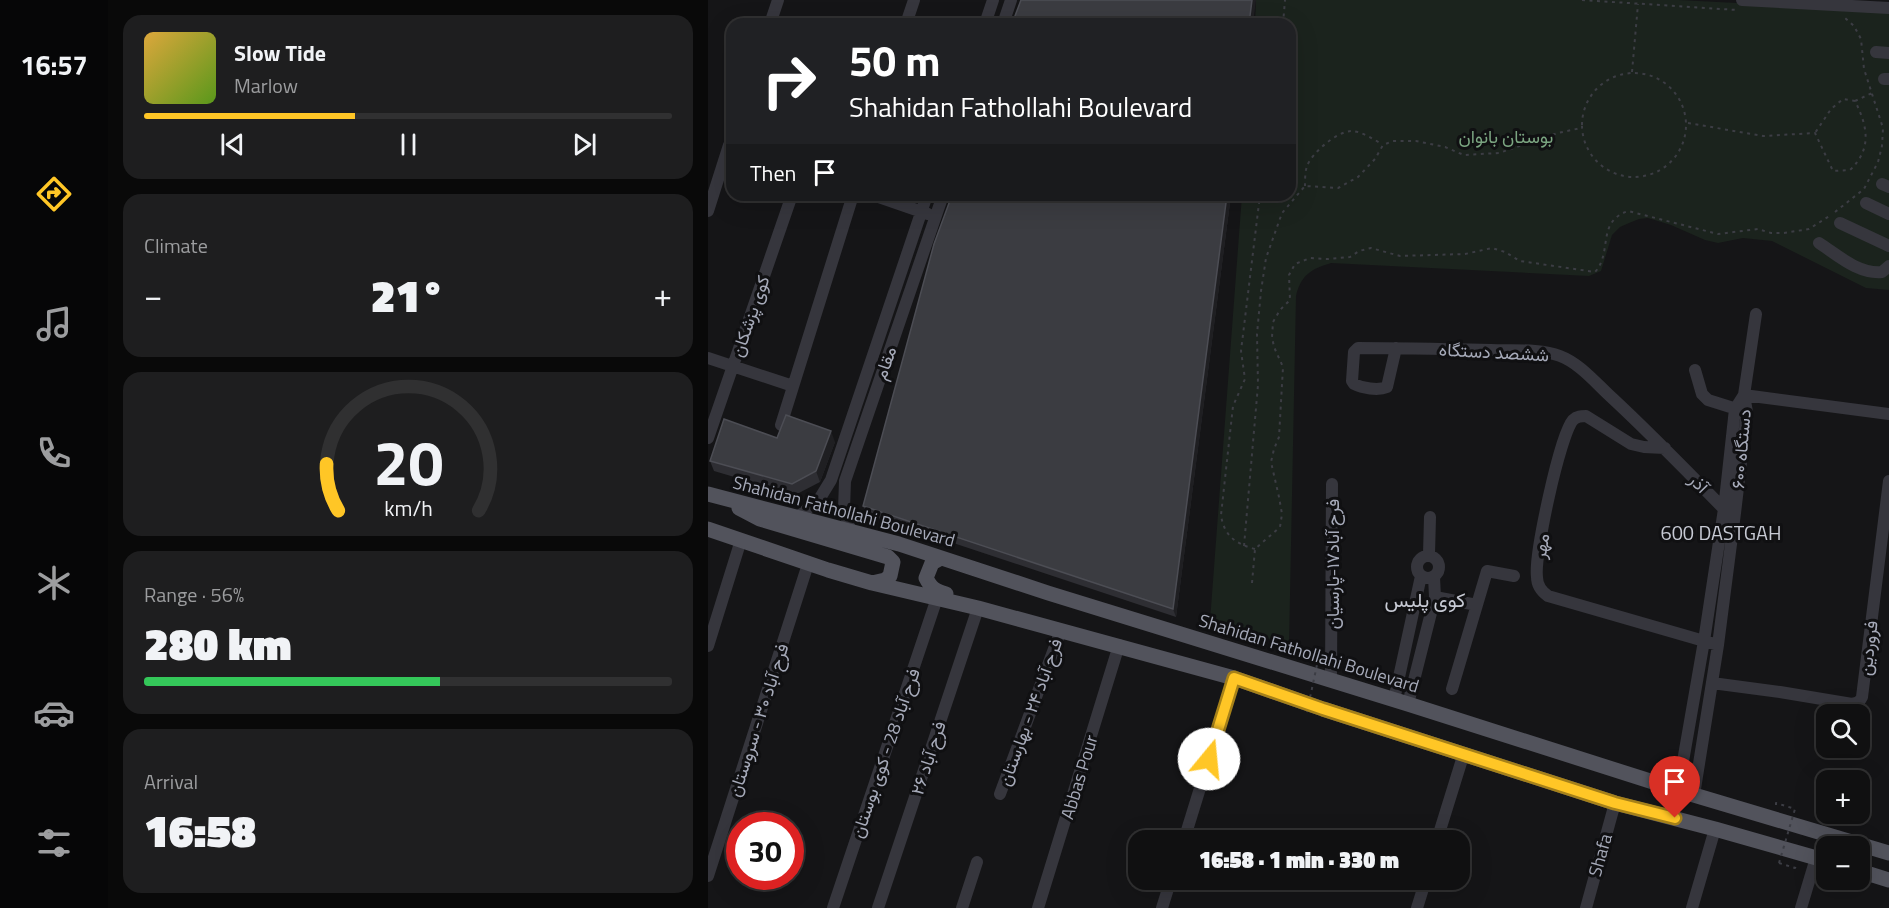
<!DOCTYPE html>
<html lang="en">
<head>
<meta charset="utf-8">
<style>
  :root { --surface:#101011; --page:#1e1e1f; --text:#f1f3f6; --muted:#9c9d9f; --line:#303031; --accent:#ffc626 }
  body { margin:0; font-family:"Titillium Web",Vazirmatn,sans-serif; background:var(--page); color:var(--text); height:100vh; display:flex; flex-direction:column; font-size:22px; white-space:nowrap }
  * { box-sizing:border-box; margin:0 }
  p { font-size:20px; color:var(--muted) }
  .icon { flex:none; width:33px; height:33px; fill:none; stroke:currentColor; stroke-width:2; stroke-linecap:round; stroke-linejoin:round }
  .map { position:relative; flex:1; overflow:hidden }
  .sheet { display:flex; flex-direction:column; gap:15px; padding:15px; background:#090909; width:600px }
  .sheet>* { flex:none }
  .banner { position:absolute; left:18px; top:18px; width:570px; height:183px; border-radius:18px; box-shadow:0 6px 24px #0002,0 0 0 2px var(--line); background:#202124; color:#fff; overflow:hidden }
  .buttons { position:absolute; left:1108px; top:704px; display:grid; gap:12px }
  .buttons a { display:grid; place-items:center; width:54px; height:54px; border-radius:12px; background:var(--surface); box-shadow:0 6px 24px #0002,0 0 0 2px var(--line); font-size:30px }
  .speed { position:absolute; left:18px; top:812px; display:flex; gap:12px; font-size:30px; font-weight:700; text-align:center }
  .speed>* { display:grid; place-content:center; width:78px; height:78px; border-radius:50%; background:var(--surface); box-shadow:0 6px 24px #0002,0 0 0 2px var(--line); line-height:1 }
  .speed .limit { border:9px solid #d22; background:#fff; color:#111 }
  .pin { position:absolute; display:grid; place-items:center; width:51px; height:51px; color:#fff; margin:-62px -26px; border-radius:50% 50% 50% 0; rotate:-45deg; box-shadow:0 0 6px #0007 }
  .pin .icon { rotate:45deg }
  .me { position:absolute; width:66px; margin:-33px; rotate:17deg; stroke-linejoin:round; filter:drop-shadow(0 0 4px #0008) }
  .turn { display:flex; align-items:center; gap:21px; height:126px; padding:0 24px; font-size:27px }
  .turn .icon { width:78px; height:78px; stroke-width:2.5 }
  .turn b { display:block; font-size:42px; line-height:51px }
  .then { display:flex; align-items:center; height:57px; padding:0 24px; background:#0003; gap:12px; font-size:22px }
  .big { font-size:45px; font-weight:800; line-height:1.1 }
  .sheet .widget { flex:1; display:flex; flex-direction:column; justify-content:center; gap:9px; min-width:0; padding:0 21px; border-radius:18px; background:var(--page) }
  .sheet .dial { align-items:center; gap:0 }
  .dial svg { height:156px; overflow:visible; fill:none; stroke:var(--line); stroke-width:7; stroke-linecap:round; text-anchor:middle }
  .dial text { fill:var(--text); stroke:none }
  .song { display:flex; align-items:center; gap:18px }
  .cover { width:72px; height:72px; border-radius:9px; background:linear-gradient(135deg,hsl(40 70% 55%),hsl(90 70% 35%)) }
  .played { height:6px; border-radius:3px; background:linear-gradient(90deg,var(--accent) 40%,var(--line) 40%) }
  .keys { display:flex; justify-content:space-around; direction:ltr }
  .heat { display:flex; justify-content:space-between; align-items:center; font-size:33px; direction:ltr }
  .charge { height:9px; border-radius:4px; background:linear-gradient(90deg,#34c759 56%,var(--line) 0) }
  .trip { position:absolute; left:420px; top:830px; width:342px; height:60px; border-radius:18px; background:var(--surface); box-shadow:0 6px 24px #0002,0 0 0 2px var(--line); font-weight:800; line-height:60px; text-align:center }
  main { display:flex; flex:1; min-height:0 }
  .tabs { display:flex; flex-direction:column; width:108px; justify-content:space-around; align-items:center; background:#060607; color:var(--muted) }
  .tabs .icon { width:42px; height:42px }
  .tabs .current { color:var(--accent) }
  .tabs b { font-size:27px; color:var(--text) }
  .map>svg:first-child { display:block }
</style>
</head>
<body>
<main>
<nav class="tabs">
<b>16:57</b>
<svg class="icon current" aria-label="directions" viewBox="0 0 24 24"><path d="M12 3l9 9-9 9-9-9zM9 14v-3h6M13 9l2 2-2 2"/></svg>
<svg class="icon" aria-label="music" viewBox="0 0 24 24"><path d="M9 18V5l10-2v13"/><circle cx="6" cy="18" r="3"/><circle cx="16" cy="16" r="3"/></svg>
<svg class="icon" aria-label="phone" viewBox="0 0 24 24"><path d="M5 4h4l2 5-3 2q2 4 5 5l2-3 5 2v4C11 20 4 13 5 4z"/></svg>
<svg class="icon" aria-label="climate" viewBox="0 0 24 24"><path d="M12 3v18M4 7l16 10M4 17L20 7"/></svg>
<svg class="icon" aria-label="car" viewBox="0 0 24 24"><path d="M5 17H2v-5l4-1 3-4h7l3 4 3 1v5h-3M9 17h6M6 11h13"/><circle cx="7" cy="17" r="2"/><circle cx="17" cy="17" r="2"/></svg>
<svg class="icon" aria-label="filters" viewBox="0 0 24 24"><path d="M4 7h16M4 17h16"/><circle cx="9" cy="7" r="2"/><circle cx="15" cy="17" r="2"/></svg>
</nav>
<section class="sheet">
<div class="widget">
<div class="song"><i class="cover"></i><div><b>Slow Tide</b><p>Marlow</p></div></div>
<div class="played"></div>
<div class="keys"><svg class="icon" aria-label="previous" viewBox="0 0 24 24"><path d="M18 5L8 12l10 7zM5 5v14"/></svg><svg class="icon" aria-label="pause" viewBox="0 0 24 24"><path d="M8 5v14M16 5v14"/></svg><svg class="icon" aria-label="next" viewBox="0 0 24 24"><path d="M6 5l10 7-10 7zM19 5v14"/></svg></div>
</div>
<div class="widget"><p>Climate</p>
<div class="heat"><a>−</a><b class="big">21°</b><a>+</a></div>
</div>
<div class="widget dial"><svg viewBox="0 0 100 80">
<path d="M14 69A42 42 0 1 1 86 69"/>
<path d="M14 69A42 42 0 0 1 8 45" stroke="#ffc626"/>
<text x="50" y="56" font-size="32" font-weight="700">20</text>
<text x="50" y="72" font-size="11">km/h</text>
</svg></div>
<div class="widget"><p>Range · 56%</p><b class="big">280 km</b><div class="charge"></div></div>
<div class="widget"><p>Arrival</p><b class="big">16:58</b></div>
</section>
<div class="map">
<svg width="1181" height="908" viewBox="0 0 1181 908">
  <rect width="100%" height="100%" fill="#151517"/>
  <!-- green -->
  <path fill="#1b231d" d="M548 0H971L1181 11V290L1158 288 1064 241 1035 238 1010 243 997 240 963 225 940 218 931 219 921 223 912 227 904 235 893 271 881 276 623 263C603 269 593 275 588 296L581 645 502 621 534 195H582V24H547Z"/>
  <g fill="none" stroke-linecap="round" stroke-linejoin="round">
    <!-- path -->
    <path stroke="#3c3d44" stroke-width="2" stroke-dasharray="3 4.5" stroke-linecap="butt" d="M874 0 1029 10
      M575 24 577 0
      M924 72 930 4
      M874 125a52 52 0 1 1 104 0a52 52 0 1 1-104 0Z
      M1147 101 1164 93
      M980 123 1055 136 1107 133 1125 171 1142 170C1164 149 1160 127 1147 101L1135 99 1123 109 1107 133
      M597 186C597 180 597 172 599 166 604 153 628 132 643 131 653 131 665 139 674 144
      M1127 212 1156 189 1170 162 1174 146 1175 128 1156 69 1153 39 1146 26 1136 17
      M536 546 550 385 549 334 553 291 558 258 574 213 597 186 630 188 650 177 667 159 675 145 685 141H708L737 147 756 155 791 153 850 133 873 128
      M547 549C528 544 516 536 513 515L525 406 537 379 533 351 552 195
      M544 583 547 549 572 527 574 514 571 497 563 462 566 449 571 437 575 367 566 347 564 337 565 322 572 310 582 300 581 275 587 264 602 258 620 259 642 257 651 251 663 248 692 256 757 254 784 248 797 252 812 261 887 272C905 252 888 222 920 211L1010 234 1050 229 1063 233H1076L1101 229 1123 215
      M597 658V656L610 660
      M1068 805V803L1087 809
      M1071 863 1087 868 1089 865"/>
    <!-- minor -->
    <path stroke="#36363d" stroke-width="12" d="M1034 0 1181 8
      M62 24 70 0
      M198 24 206 0
      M277 24 285 0
      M295 24 303 0
      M1168 52 1181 53
      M1176 79H1181
      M1174 184 1181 187
      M165 195 220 214
      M1158 203 1181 214
      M0 211 21 145
      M1132 223 1181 246
      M1111 243C1131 256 1150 274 1174 272L1181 266
      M688 348 679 387C670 391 654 388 646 384L644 381 646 352 650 348C694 348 739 349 783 350 804 351 831 348 852 356 871 363 887 382 902 396 941 432 978 470 1016 509L1027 513
      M0 358 85 386
      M987 370 994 394 1000 400 1035 411
      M1036 395 1181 414
      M73 425 145 195
      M0 438 84 195
      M957 448 936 447 923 444 878 416C873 416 869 416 865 420 852 435 826 555 829 577 829 585 833 591 840 596L1010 645
      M90 517 112 498 123 480 219 195
      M143 532 136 509 137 481 235 195
      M721 554 722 517
      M709 567a11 11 0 1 1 22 0a11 11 0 1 1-22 0Z
      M727 597 769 605
      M0 646 33 540
      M623 681 624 484
      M1004 683 1072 692 1144 704 1151 702 1154 697 1181 481
      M744 689 779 571 806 576
      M686 700 713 576
      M700 704 727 597 726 577
      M970 790 996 641 1016 509 1027 409 1036 395
      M292 794 353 630
      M986 795 1010 645 1027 513 1039 412 1036 395 1048 314
      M476 840 526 678
      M729 840 756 753
      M0 876 100 564
      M125 908 229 598
      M170 908 270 608
      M254 908 269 862
      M330 908 411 645
      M454 908 463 879
      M709 908 718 879
      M878 908 907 803
      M984 908 1007 829
      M1093 908 1108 858"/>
    <!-- major -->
    <path stroke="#52535c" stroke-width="15" d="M0 494 191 544 340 593 700 704 986 795 1181 853
      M31 508 52 519 180 557 185 562 182 576 177 580 164 583
      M0 529 120 570 164 583 270 608 526 678 615 709 907 803 1007 829 1119 861
      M233 558 224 563 218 578C223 588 227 591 238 594
      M1152 871 1181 880"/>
    <!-- path-bridge -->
    <path stroke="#3c3d44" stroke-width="2" stroke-dasharray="3 4.5" stroke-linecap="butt" d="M599 712 610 660
      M1071 863 1087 809"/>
  </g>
  <!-- wall -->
  <path fill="#2e2e33" d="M244 195H523L468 617 158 514 155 506Z
    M69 438 127 442 112 482 87 495 6 471 2 461Z"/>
  <!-- shaded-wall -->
  <path fill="#1f1f22" d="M544 0H548L545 24H541Z
    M519 195H523L468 617 465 609Z
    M123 431 127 442 112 482 108 471Z"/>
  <!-- building -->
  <path fill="#3b3c41" stroke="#4c4d54" stroke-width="1.5" d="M313 0H544L541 24H304Z
    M244 195H519L465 609 155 506 226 244Z
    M78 415 123 431 108 471 84 484 2 461 16 419 69 438Z"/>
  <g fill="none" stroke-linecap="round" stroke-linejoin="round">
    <!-- route casing -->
    <g stroke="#a68119" stroke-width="15">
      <path id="route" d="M501 759 526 678 615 709 907 803 967 818"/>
    </g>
    <!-- route -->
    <use href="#route" stroke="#ffc626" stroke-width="10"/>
  </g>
  <g text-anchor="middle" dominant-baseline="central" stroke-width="6" stroke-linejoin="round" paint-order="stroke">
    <!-- park labels -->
    <g font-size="18" fill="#7ba581" stroke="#101012">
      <text x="798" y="136">بوستان بانوان</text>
    </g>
    <!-- street labels -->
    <g font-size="18" fill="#a6aab9" stroke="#101012">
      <text transform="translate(42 316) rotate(-71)">کوی پزشکان</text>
      <text transform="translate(786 352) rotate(3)">ششصد دستگاه</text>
      <text transform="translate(177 363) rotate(-71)">مقام</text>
      <text transform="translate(1033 449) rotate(-85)">۶۰۰ دستگاه</text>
      <text transform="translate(991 483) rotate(46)">آذر</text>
      <text transform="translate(136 511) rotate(15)">Shahidan Fathollahi Boulevard</text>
      <text transform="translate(833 546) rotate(-81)">مهر</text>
      <text transform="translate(624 564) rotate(-90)">فرح آباد۱۷-پارسیان</text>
      <text transform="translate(1160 648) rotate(-83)">فروردین</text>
      <text transform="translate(601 653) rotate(17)">Shahidan Fathollahi Boulevard</text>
      <text transform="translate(322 712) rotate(-70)">فرح آباد ۲۴ - بهارستان</text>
      <text transform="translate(50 720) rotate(-72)">فرح آباد ۳۰ - سروستان</text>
      <text transform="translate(177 753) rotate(-71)">فرح آباد 28 - کوی بوستان</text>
      <text transform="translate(220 758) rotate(-72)">فرح آباد ۲۶</text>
      <text transform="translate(371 777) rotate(-73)">Abbas Pour</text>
      <text transform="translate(892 855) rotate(-74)">Shafa</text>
    </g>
    <!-- neighbourhood labels -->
    <g font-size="20" fill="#c7cad4" stroke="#101012">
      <text x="1013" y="532">600 DASTGAH</text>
      <text x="717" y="599">کوی پلیس</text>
    </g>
  </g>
</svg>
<div class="buttons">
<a><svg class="icon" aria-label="search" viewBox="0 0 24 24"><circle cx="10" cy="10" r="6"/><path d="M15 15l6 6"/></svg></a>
<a>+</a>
<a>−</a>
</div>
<div class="speed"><div class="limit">30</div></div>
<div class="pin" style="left:967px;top:818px;background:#d93025"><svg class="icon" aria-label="arrive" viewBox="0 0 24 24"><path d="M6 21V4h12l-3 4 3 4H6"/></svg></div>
<svg class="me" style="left:501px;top:759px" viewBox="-20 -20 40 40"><circle r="19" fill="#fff"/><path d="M0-13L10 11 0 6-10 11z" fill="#ffc626"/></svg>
<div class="trip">16:58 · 1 min · 330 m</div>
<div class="banner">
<div class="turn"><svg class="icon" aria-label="right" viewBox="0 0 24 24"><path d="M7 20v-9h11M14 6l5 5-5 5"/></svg><div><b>50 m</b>Shahidan Fathollahi Boulevard</div></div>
<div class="then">Then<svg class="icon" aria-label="arrive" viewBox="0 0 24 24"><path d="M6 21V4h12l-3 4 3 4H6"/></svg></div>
</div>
</div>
</main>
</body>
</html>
